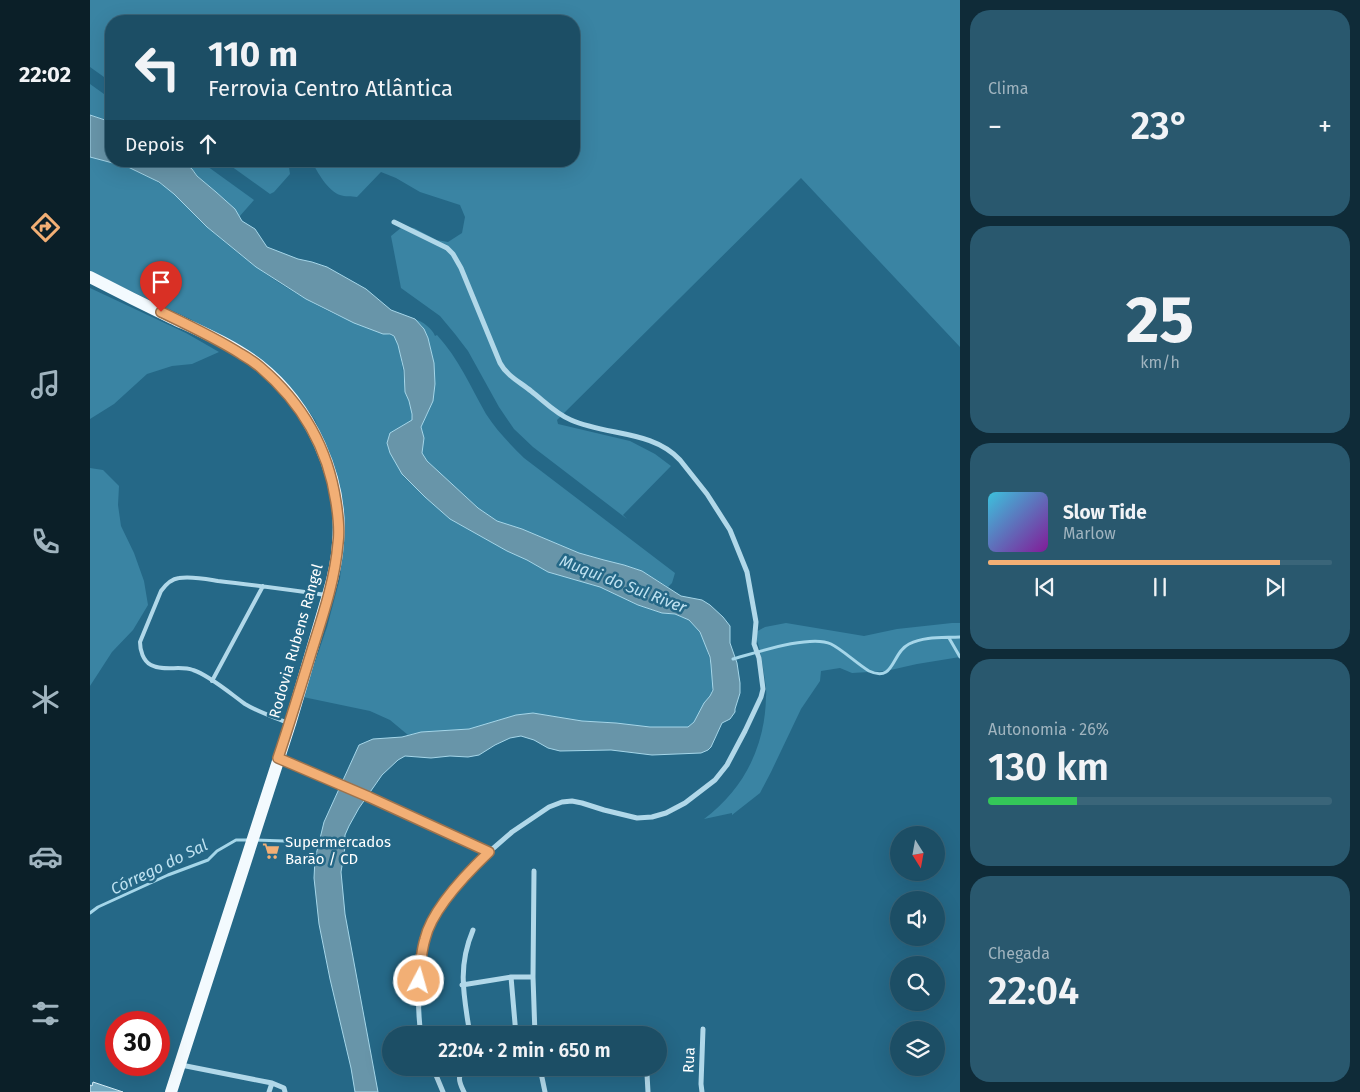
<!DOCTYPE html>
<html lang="pt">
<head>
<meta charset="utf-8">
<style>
  :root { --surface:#1c4e65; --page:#29586e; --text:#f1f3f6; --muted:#a0b4bf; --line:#3a6579; --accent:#f2af75 }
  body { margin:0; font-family:"Fira Sans",sans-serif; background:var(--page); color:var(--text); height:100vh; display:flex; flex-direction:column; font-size:19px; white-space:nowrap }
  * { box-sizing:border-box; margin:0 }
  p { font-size:16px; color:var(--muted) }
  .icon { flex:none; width:28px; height:28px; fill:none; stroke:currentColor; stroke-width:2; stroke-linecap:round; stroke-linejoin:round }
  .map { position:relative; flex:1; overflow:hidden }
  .side { display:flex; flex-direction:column; gap:10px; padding:10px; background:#0f2b38; width:400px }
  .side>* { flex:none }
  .top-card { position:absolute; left:15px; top:15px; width:475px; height:152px; border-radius:20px; box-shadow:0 5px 20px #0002,0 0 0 1px var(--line); background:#1c4e65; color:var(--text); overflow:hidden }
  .needle { width:32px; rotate:169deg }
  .tools { position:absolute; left:800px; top:826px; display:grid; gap:10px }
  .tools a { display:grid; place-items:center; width:55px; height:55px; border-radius:50%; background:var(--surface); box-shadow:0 5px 20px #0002,0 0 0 1px var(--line); font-size:25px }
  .speed { position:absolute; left:15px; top:1011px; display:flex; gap:10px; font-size:25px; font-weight:700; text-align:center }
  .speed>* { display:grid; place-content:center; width:65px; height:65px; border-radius:50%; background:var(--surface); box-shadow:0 5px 20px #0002,0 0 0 1px var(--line); line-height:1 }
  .speed .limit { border:8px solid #d22; background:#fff; color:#111 }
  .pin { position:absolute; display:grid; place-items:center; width:42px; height:42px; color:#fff; margin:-51px -21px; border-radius:50% 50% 50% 0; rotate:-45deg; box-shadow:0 0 5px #0007 }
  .pin .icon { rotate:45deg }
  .me { position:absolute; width:55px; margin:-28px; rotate:6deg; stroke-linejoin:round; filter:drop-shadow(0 0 4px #0008) }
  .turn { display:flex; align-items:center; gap:18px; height:105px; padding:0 20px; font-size:22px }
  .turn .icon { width:65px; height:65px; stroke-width:2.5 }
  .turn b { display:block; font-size:35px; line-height:42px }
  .then { display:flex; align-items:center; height:48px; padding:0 20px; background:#0003; gap:10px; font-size:19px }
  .big { font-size:38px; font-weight:600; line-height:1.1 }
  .side .widget { flex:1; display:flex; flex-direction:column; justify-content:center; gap:8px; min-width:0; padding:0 18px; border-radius:20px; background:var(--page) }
  .side .dial { align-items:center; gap:0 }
  .dial b { font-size:65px; line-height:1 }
  .song { display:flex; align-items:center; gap:15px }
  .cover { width:60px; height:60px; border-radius:8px; background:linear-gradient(135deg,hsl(190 70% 55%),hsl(290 70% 35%)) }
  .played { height:5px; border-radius:2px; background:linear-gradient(90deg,var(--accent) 85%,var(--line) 85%) }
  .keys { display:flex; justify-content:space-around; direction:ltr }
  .heat { display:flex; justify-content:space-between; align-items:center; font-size:28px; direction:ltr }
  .charge { height:8px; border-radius:4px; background:linear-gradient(90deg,#34c759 26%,var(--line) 0) }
  .trip { position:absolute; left:292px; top:1026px; width:285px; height:50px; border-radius:25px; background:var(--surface); box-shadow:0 5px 20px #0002,0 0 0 1px var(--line); font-weight:600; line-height:50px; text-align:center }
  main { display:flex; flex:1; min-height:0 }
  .menu { display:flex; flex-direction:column; width:90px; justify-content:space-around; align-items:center; background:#0b1f28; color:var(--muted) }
  .menu .icon { width:35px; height:35px }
  .menu .active { color:var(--accent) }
  .menu b { font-size:22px; color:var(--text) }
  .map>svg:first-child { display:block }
</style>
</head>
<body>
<main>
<nav class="menu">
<b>22:02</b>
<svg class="icon active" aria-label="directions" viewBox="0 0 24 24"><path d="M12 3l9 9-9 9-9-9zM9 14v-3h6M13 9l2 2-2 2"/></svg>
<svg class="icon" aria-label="music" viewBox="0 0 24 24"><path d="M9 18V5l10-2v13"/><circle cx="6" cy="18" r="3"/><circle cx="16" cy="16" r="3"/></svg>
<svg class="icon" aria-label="phone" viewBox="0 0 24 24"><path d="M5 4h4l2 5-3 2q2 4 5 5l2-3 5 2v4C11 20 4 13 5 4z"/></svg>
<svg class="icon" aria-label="climate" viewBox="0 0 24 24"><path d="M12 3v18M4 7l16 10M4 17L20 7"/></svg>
<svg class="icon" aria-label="car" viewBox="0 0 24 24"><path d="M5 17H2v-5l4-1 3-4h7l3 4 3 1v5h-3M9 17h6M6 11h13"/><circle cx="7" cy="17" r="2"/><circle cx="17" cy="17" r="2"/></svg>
<svg class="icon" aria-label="filters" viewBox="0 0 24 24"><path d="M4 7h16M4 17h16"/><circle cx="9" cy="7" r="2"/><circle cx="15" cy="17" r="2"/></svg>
</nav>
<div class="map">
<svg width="870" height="1092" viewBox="0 0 870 1092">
  <rect width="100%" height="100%" fill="#256887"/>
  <!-- green -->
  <path fill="#3a84a3" d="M0 0H870V347L711 178 467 420 468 424 540 441 565 454 581 466 533 515 537 519 443 447 424 429 409 407 378 351 365 334 350 316 311 288 301 236 312 227 324 228 347 240 358 242 372 233 375 217 370 205 330 192 306 178 291 172 267 197C261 196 255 197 250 195 239 192 226 171 222 161H484V21H21V82L0 67Z
    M0 84 21 99V122L0 115Z
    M0 157C30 163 59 173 83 193 95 203 105 217 118 228 148 254 181 280 216 299 238 312 262 322 285 331 290 333 301 335 303 336 311 343 314 380 315 391 316 395 318 398 319 401 322 408 322 414 322 420L300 433 297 443 300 453 314 477 360 519 417 551 437 560 458 572 510 587 548 605 572 613 585 614 599 620 610 632 616 646 621 665 623 686 620 696 610 710 609 714 604 722 598 727H560L526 723 492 721 443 713 426 715 379 729 331 732 318 735 300 720 280 711 213 697 237 627 250 578 254 541 243 462 225 420 210 399 102 320 0 272Z
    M92 161H110L164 200 149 217 145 209 126 192 107 176 102 169Z
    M134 161H198L200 174 184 192 180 194Z
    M0 288 96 333 129 352 102 364 82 366 57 374 24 404 0 419Z
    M325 319C333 322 342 328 345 336L347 335C369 359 380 386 396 414 407 431 420 444 434 458L585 573 582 583 578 587 552 571 534 565 514 560 489 553 432 529 407 521 388 508 337 461 332 454 334 438 331 427 343 401 345 384 344 363 338 338 332 326Z
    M0 468 13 470 29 486 28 505 31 526 44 553 54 581 58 605 43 630 22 652 0 686Z
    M696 623 774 636 807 629 862 623H870V657L827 664 796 671 762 673 750 668 731 671 730 681 711 709 681 772 670 793 642 815V813L614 819C654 789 675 747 676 697 677 690 675 682 674 674 672 660 670 646 664 633L675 627Z"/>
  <!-- water -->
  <path fill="#6895a9" stroke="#a5d6e9" d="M0 115 21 122V161H92L102 169 107 176 126 192 145 209 152 221 165 229 177 247 208 259 222 262 237 267 276 289 301 310 325 319 334 329 338 338 344 363 345 384 343 401 331 427 334 438 332 453 337 461 388 508 407 521 432 529 489 553 514 560 534 565 552 571 591 596 612 600 620 605 633 617 640 626V643L647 663 650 683V693L645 709V712L640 719 632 723 621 747 618 750 611 753 562 755 521 750 470 751 458 748 444 740 431 736 420 738 405 745 389 755 378 757 360 756 341 758 315 756 308 760 292 775 269 808 259 826 255 835V847L251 872 255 914 288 1092H265L261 1068 240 979 229 924 224 878 225 859 234 822 269 745 283 739 312 737 331 732 379 729 426 715 443 713 492 721 526 723 560 727H598L604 722 614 703 620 696 623 690 621 665 620 657 610 632 599 620 585 614 572 613 548 605 510 587 458 572 437 560 417 551 360 519 335 497 312 474 300 453 297 443 300 433 322 420V414L319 401 315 392 314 370 308 345 304 336 300 334H293L264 323 216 299 166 267 117 227 84 194 69 182 38 167 0 157Z"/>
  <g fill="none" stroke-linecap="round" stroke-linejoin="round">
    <!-- stream -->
    <path stroke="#a5d6e9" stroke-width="3" d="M859 638 870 657
      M643 659C665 653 721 634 741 644 753 650 766 663 779 671 805 683 801 653 819 644 835 636 853 638 870 637
      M165 840 194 841 231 845
      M0 913 8 907 78 875 118 860 127 851 146 840H159"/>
  </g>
  <!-- building -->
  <path fill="#72a8bf" stroke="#d4ecf7" d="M3 1082 33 1092H0V1085L2 1086Z"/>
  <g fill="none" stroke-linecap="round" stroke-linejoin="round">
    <!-- lane -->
    <path stroke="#b1d8e9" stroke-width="4" d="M122 681 173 586
      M198 723C184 717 168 712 155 704 141 694 119 675 103 670 90 665 74 672 61 665 53 661 50 650 50 642L71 591C76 584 81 579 89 578 102 576 116 579 128 581 164 585 200 590 236 595"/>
    <!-- street -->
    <path stroke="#b1d8e9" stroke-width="5" d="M304 222 357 248 363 254 371 268 410 363C417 376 430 382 441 391 454 401 466 414 481 420 517 436 562 430 590 460L617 494 640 530 657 572 666 622 664 644 669 658 673 689 671 697 655 731 637 765 625 780 595 803 576 813 562 817 547 818 514 810 492 803 482 801 472 802 459 807 422 832 399 852
      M191 759 250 784
      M279 797 399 852C374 876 349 903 336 935 331 947 330 964 329 977 328 997 328 1015 331 1035
      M421 977 426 1035
      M443 977 444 871
      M372 985 421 977H443L445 1035
      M380 1035C374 996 367 968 383 930
      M91 1065 182 1083 194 1088 195 1092
      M343 1068 353 1092
      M450 1068 455 1092
      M555 1068 557 1074 558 1092
      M179 1092 182 1083
      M374 1092C367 1078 367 1074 381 1068
      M612 1092 611 1084 613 1029"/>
    <!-- secondary -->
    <path stroke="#dbeef7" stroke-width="10" d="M250 784 279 797"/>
    <!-- primary -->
    <path stroke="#f3fafe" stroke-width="12" d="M0 277C27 291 55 305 82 318 112 332 143 345 169 365 220 405 254 479 248 543 247 561 243 578 238 595L200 724 81 1092"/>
  </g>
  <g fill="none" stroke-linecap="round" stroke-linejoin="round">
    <!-- route casing -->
    <g stroke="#9d724c" stroke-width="12">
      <path id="route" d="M71 312C98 325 126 338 151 354 158 358 164 362 170 367 211 402 238 448 246 502 248 515 250 530 248 543 245 580 233 615 222 650 211 686 200 722 188 758L279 797 399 852C377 873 342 909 335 939 331 952 330 967 329 981"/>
    </g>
    <!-- route -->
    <use href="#route" stroke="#f2af75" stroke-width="9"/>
  </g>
  <!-- icons -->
  <defs>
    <g id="supermarket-bare" transform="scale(1.35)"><path d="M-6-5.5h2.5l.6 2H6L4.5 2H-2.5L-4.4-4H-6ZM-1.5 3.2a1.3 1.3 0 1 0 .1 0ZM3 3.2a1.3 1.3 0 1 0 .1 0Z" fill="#f2af75" stroke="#256887" stroke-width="2.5" paint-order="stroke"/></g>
  </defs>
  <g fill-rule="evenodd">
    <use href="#supermarket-bare" x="181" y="851"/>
  </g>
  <g text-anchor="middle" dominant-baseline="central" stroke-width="5" stroke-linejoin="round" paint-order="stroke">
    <!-- street labels -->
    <g font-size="15" fill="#fff" stroke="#256887">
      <text transform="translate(206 641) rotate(-74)">Rodovia Rubens Rangel</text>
      <text transform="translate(599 1060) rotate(-87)">Rua</text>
    </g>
    <!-- poi labels -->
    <g font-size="15" fill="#fff" stroke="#256887" text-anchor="start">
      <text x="195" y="842">Supermercados<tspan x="195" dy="17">Barão / CD</tspan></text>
    </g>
    <!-- water labels -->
    <g font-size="16" font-style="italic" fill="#bfe2f1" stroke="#256887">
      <text transform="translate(533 584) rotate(21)">Muqui do Sul River</text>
      <text transform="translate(69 867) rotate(-26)">Córrego do Sal</text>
    </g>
  </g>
</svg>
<div class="tools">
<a><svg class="needle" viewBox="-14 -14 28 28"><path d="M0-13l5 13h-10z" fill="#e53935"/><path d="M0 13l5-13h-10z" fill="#a0b4bf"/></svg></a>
<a><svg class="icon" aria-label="sound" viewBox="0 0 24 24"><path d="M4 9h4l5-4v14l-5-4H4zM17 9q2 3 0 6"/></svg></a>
<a><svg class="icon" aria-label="search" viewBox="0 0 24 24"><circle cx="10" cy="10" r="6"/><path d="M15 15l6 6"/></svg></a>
<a><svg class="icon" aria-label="layers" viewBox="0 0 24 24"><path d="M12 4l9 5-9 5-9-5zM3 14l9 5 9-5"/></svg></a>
</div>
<div class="speed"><div class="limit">30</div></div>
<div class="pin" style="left:71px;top:312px;background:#d93025"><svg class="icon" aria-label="arrive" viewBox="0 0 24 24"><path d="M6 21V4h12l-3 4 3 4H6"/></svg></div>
<svg class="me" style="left:329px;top:981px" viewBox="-20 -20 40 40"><circle r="17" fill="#f2af75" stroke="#fff" stroke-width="3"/><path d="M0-11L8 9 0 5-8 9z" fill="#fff"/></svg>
<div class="trip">22:04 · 2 min · 650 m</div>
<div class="top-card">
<div class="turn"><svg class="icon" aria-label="left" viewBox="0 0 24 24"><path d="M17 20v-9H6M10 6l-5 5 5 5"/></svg><div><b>110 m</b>Ferrovia Centro Atlântica</div></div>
<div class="then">Depois<svg class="icon" aria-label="ahead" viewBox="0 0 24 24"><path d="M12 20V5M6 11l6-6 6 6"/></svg></div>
</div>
</div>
<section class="side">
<div class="widget"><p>Clima</p>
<div class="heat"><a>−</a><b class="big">23°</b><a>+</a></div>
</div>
<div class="widget dial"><b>25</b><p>km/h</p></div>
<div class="widget">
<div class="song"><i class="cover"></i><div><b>Slow Tide</b><p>Marlow</p></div></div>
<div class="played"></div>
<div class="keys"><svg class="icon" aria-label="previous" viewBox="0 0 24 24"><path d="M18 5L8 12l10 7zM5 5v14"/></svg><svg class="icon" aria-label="pause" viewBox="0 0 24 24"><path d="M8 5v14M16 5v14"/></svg><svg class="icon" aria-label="next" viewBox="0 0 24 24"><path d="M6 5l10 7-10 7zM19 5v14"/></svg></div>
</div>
<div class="widget"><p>Autonomia · 26%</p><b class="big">130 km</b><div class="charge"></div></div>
<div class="widget"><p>Chegada</p><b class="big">22:04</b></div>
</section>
</main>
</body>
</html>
